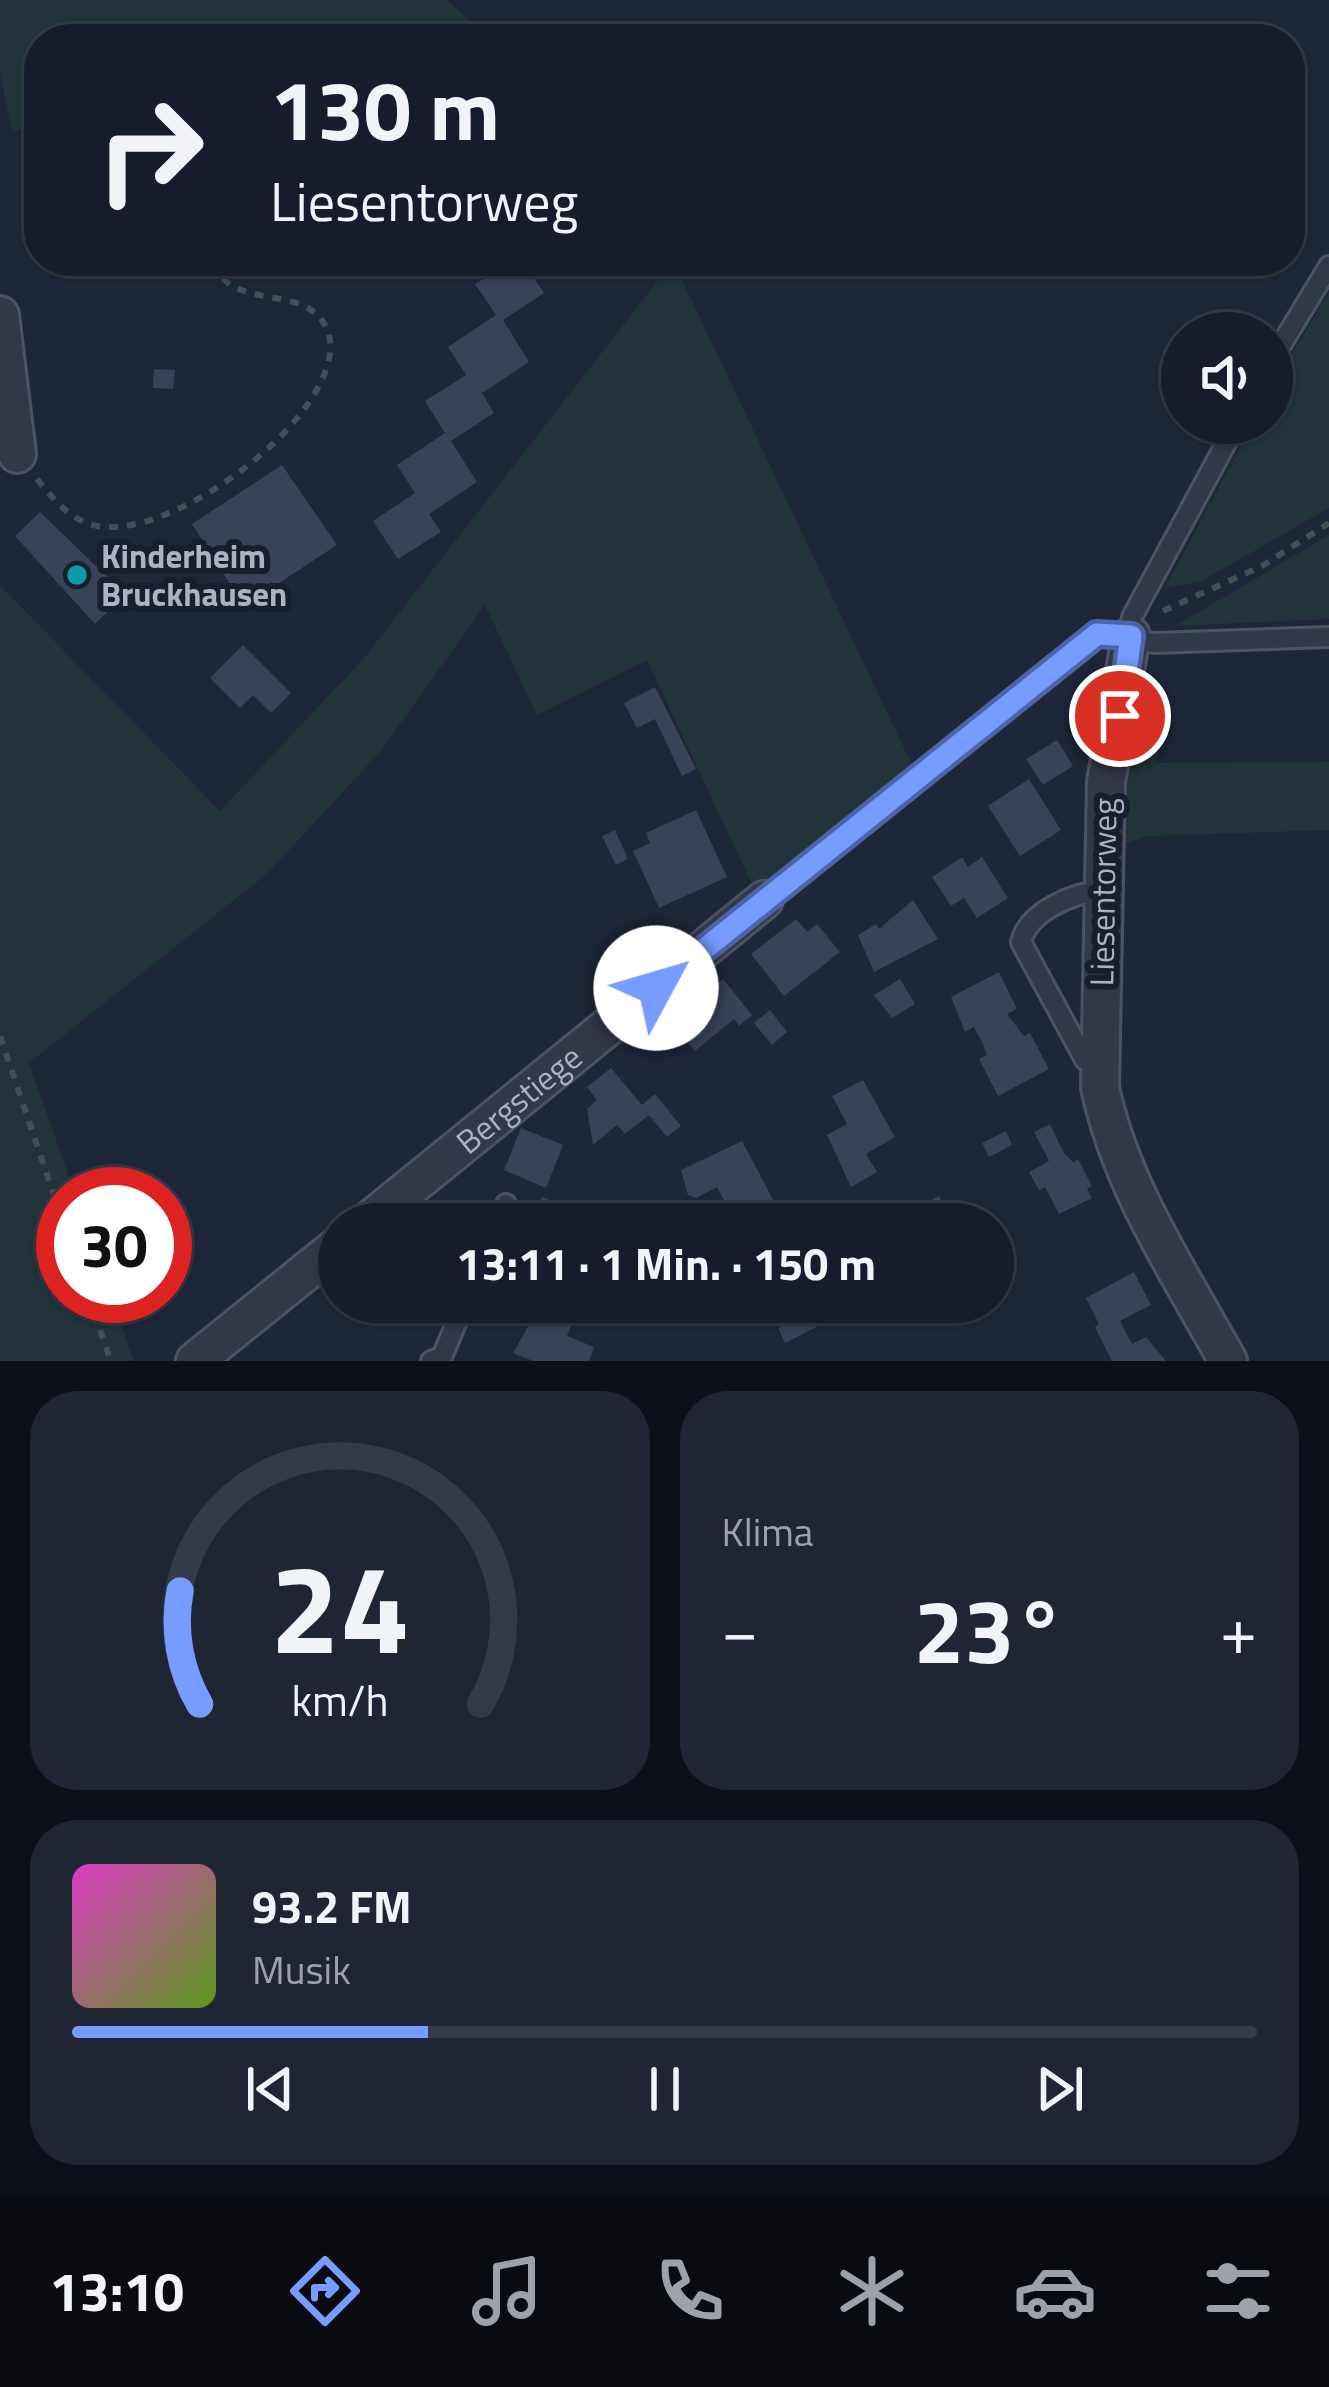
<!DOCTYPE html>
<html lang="de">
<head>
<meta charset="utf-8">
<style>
  :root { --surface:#161c2b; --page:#1f2533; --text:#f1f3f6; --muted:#9ea1a9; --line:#353a47; --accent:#779cff }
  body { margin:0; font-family:"Titillium Web",sans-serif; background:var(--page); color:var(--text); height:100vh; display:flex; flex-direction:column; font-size:45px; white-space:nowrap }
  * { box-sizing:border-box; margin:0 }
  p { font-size:39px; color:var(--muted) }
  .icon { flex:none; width:66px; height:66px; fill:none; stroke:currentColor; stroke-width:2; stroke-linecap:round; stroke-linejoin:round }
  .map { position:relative; height:1361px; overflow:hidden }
  .panel { display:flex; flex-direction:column; gap:30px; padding:30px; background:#0c0f18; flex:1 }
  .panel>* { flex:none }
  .top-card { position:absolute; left:24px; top:24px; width:1281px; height:252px; border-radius:48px; box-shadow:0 3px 9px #0004,0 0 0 3px var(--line); background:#161c2b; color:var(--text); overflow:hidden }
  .controls { position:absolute; left:1161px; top:312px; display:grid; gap:24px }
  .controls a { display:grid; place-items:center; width:132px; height:132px; border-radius:50%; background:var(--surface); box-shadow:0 3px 9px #0004,0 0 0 3px var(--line); font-size:60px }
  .speed { position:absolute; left:36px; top:1167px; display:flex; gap:24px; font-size:60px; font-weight:700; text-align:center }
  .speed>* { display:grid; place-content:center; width:156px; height:156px; border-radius:50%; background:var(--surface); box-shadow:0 3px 9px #0004,0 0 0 3px var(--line); line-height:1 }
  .speed .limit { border:18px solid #d22; background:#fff; color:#111 }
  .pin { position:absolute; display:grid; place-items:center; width:102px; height:102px; color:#fff; margin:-51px; border:6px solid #fff; border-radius:50%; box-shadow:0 3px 12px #0007 }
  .me { position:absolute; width:132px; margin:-66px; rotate:51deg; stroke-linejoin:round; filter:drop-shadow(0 0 9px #0008) }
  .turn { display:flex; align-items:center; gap:42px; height:252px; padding:0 48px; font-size:54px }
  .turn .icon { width:156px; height:156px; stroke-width:2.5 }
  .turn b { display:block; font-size:84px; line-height:102px }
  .big { font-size:90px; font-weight:700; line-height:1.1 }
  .panel .card { flex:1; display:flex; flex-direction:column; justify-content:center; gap:18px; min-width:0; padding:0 42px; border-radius:48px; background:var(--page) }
  .panel .dial { align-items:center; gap:0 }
  .dial svg { height:312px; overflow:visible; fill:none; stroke:var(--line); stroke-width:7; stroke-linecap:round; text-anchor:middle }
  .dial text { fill:var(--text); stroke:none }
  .song { display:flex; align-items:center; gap:36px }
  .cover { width:144px; height:144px; border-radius:18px; background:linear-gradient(135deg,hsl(310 70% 55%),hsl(90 70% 35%)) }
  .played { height:12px; border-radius:6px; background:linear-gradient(90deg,var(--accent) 30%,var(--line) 30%) }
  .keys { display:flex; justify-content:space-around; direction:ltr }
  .heat { display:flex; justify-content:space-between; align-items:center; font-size:66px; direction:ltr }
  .panel .tiles { flex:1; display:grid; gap:30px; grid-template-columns:1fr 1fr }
  .card:last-child { grid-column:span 2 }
  .trip { position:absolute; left:318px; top:1203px; width:696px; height:120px; border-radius:60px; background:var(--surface); box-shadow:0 3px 9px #0004,0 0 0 3px var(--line); font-weight:700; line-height:120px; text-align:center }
  .menu { display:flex; height:192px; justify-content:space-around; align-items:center; background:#090b11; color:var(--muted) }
  .menu .icon { width:84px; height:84px }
  .menu .current { color:var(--accent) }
  .menu b { font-size:54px; color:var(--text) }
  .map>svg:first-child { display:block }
</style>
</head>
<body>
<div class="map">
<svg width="1329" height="1361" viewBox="0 0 1329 1361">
  <rect width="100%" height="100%" fill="#1e2639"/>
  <!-- green -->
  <path fill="#20343a" d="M0 0H447L489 39H39V130L12 131 0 73Z
    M673 261 913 767 756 893 647 660 537 715 485 605 380 752 267 874 29 1063 75 1194H63V1296H111L134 1361H0V585L220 811 364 658Z
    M1329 292V508L1202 581 1165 588 1253 423H1272V387Z
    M1329 535V619L1175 626Z
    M1164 717 1156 763 1329 762V830L1148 836 1116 846 1126 718Z"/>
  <!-- building -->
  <path fill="#394259" d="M511 261H553L532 275 544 293 503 320 529 362 482 393 494 413 451 441 477 482 429 514 441 532 398 559 373 521 415 493 397 465 445 433 425 401 466 375 448 347 496 315 475 284Z
    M154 369 175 370 173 389 153 388Z
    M282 465 337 545 244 606 192 524Z
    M40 512 125 594 95 624 15 536Z
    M243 645 291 693 271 713 253 695 240 708 210 678Z
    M655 687 696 769 682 776 655 719 637 728 624 703Z
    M1057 740 1073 766 1043 785 1026 759Z
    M1029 779 1061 830 1020 856 988 806Z
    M696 810 727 877 659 908 633 851 650 843 646 833Z
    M615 830 628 859 616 865 602 836Z
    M962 857 968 867 982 857 1008 898 977 918 964 898 951 906 932 877Z
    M913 900 938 939 874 972 858 935 876 924 879 929Z
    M796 919 807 932 817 924 840 952 784 996 751 954Z
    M999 972 1017 1009 1007 1014 1024 1036 1030 1033 1049 1069 998 1096 979 1059 987 1055 982 1042 974 1027 965 1032 951 997Z
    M723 979 752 1015 739 1026 734 1019 695 1051 671 1021Z
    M900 979 915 1004 892 1018 874 995Z
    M770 1010 787 1032 772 1045 754 1023Z
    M611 1068 642 1105 655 1094 681 1126 667 1137 649 1115 625 1134 617 1125 593 1145 587 1109 597 1100 587 1087Z
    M863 1080 895 1137 866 1154 877 1172 851 1187 827 1135 847 1124 832 1096Z
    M1050 1124 1064 1153 1073 1162 1078 1159 1092 1186 1087 1189 1092 1198 1059 1214 1045 1187 1039 1190 1029 1172 1049 1161 1034 1132Z
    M521 1128 563 1145 546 1188 504 1170Z
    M1006 1131 1012 1145 989 1157 982 1143Z
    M742 1141 778 1209 760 1218 762 1224H721L715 1213 727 1206 717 1187 696 1198 688 1195 681 1170Z
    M939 1196 953 1224H867L900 1207 913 1222 930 1213 924 1204Z
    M542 1197 569 1208 562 1224H526Z
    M1134 1272 1151 1305 1120 1321 1132 1344 1146 1337 1166 1361H1112L1095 1327 1099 1324 1086 1298Z
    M389 1302H446L440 1316 419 1307 413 1320 386 1309Z
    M522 1302H570L563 1320 572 1323 567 1336 594 1347 589 1361H533L513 1353 538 1309Z
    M772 1302H810L822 1324 785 1343 778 1328 784 1325Z"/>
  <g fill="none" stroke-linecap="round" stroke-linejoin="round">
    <!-- lane casing -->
    <g stroke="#4c5364" stroke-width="24">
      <path id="lane" d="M1272 360 1329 266
        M1131 636 1132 617 1237 423
        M764 900 1097 634 1154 643 1329 637
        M1099 1068 1085 1060 1021 942C1028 912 1072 893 1101 891
        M498 1224 506 1204
        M431 1361 442 1357 465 1302"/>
    </g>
    <!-- street casing -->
    <g stroke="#4c5364" stroke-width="42">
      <g id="street">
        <path d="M0 315 17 454"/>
        <path d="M1131 636 1106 782 1100 1087C1120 1185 1180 1274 1228 1361"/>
        <path id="s1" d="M365 1224 764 900"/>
        <path d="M195 1361 339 1245"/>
      </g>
    </g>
    <!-- path -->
    <path stroke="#3d5157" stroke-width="6" stroke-dasharray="9 9" stroke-linecap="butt" d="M37 479C51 496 63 512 84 522 160 557 362 403 326 327 308 290 256 304 228 283 222 279 216 267 211 261
      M1163 611 1262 566 1329 523
      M0 1036 63 1222
      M88 1296 111 1361"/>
    <!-- lane -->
    <use href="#lane" stroke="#313849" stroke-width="18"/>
    <!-- street -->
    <use href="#street" stroke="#313849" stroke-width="36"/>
  </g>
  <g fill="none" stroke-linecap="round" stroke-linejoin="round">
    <!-- route casing -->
    <g stroke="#4d65a6" stroke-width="30">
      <path id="route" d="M656 988 1097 634 1131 636 1120 716"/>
    </g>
    <!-- route -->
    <use href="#route" stroke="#779cff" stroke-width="21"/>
  </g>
  <!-- markers -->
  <circle fill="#0f9aa8" stroke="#171e2d" stroke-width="4.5" cx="77" cy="575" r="12"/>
  <g text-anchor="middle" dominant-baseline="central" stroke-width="12" stroke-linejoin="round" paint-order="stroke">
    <!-- poi labels -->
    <g font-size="33" font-weight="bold" fill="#abb2c6" stroke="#171e2d" text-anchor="start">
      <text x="101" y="556">Kinderheim<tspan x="101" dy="38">Bruckhausen</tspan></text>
    </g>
    <!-- street labels -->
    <g font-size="33" fill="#abb2c6" stroke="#171e2d">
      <text transform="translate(1103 892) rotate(-89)">Liesentorweg</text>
      <text stroke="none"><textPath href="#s1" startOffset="198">Bergstiege</textPath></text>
    </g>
  </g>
</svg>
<div class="controls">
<a><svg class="icon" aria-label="sound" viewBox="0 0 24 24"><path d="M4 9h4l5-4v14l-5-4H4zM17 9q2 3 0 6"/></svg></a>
</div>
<div class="speed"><div class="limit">30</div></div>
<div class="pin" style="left:1120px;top:716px;background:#d93025"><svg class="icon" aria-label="arrive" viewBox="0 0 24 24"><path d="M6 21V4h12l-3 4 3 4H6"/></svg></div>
<svg class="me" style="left:656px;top:988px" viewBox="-20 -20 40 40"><circle r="19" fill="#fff"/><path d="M0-13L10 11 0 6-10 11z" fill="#779cff"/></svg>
<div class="trip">13:11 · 1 Min. · 150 m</div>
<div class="top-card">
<div class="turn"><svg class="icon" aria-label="right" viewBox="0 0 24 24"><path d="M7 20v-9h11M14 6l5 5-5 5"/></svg><div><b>130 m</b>Liesentorweg</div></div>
</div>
</div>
<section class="panel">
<div class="tiles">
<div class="card dial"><svg viewBox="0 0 100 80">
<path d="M14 69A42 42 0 1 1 86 69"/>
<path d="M14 69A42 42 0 0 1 9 40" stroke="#779cff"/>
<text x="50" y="56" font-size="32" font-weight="700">24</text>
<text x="50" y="72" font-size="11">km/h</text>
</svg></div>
<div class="card"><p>Klima</p>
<div class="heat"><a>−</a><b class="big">23°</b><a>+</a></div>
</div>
<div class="card">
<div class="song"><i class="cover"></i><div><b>93.2 FM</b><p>Musik</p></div></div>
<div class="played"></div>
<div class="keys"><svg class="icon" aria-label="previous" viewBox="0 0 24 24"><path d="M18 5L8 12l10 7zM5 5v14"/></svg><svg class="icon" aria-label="pause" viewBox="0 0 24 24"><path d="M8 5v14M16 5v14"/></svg><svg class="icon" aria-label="next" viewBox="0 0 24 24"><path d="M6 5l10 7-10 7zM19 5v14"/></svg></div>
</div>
</div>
</section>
<nav class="menu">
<b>13:10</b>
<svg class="icon current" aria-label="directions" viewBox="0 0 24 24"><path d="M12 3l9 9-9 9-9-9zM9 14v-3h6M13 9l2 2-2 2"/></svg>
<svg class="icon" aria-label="music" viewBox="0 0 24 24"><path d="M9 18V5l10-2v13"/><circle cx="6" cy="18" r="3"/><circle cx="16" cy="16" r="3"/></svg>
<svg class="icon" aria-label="phone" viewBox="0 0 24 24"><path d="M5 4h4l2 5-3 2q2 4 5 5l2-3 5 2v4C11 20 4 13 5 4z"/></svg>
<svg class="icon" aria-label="climate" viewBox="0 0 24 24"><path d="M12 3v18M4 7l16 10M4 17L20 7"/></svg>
<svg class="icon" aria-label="car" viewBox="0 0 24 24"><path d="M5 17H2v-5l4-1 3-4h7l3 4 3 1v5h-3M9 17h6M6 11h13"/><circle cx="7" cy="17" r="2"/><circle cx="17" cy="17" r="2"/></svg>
<svg class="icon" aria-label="filters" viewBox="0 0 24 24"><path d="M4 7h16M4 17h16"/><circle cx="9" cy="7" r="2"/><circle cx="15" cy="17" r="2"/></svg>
</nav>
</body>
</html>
